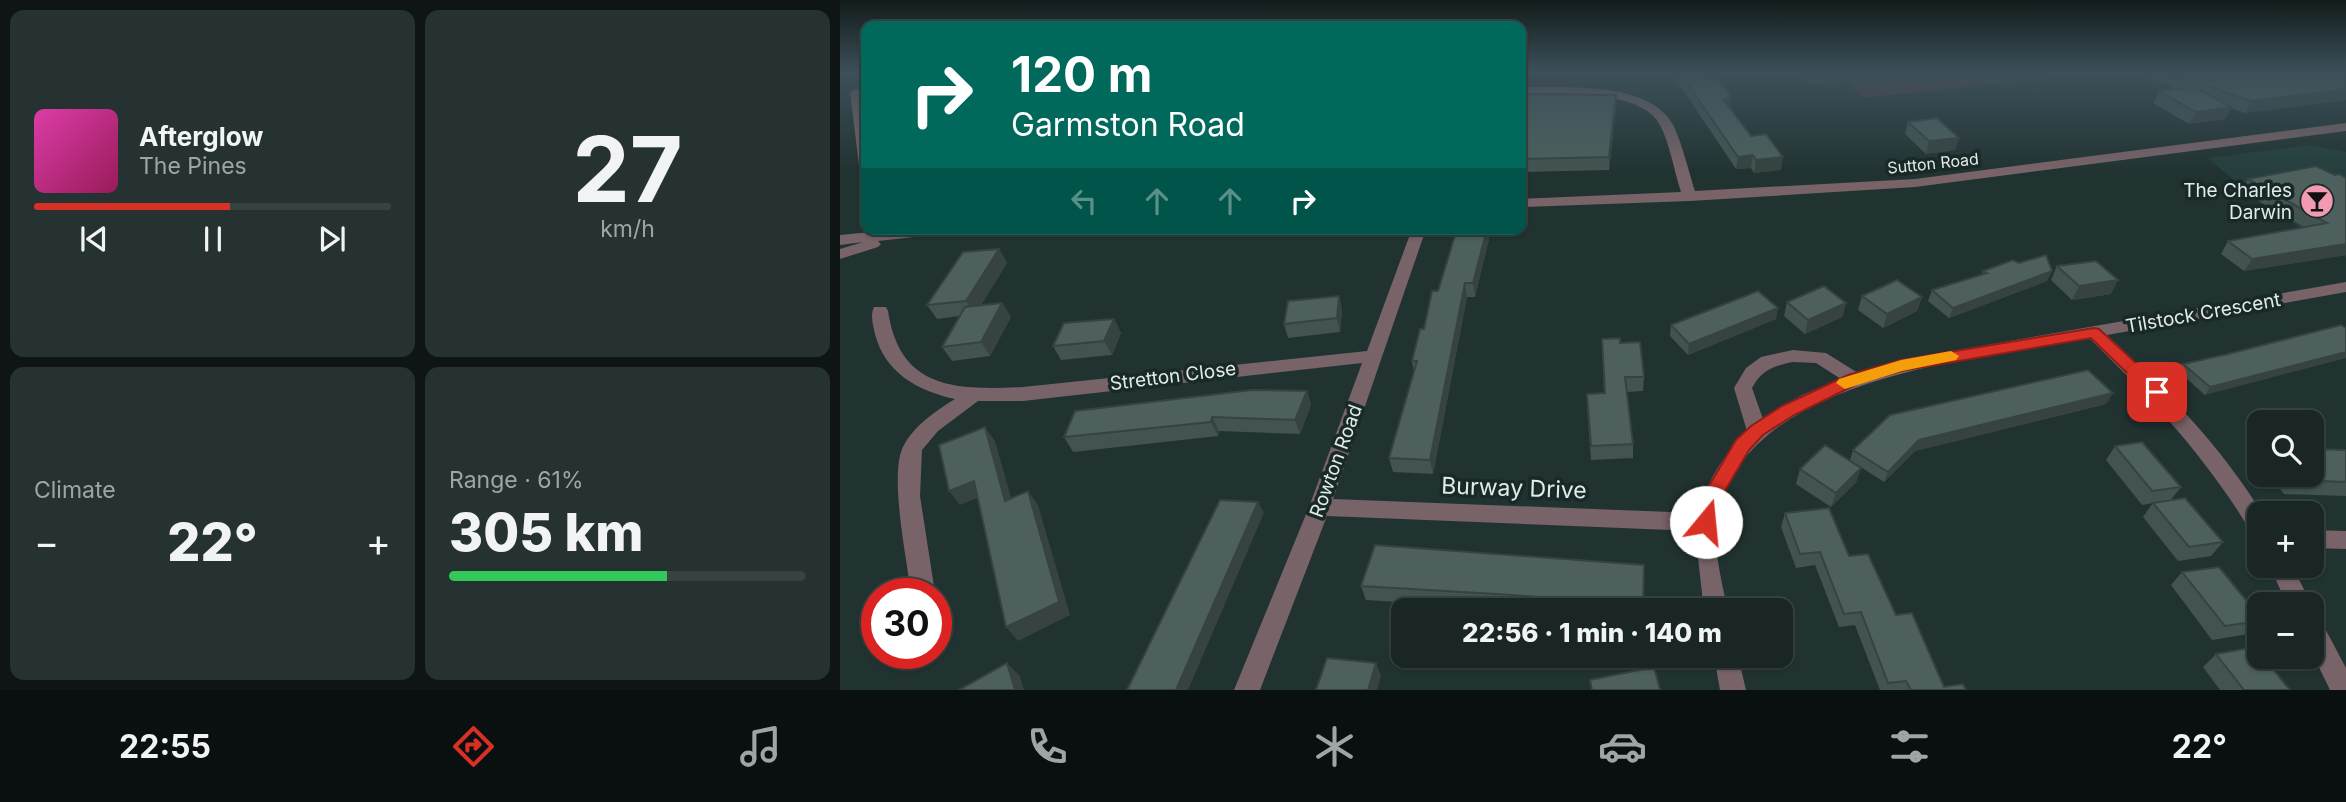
<!DOCTYPE html>
<html lang="en">
<head>
<meta charset="utf-8">
<style>
  :root { --surface:#192625; --page:#263232; --text:#f1f3f6; --muted:#9fa5a7; --line:#374342; --accent:#d93025 }
  body { margin:0; font-family:Inter,sans-serif; background:var(--page); color:var(--text); height:100vh; display:flex; flex-direction:column; font-size:26px; white-space:nowrap }
  * { box-sizing:border-box; margin:0 }
  p { font-size:23px; color:var(--muted) }
  .icon { flex:none; width:38px; height:38px; fill:none; stroke:currentColor; stroke-width:2; stroke-linecap:round; stroke-linejoin:round }
  .map { position:relative; flex:1; overflow:hidden }
  .details { display:flex; flex-direction:column; gap:10px; padding:10px; background:#0e1514; width:840px }
  .details>* { flex:none }
  .banner { position:absolute; left:21px; top:21px; width:665px; height:214px; border-radius:14px; box-shadow:0 2px 5px #0004,0 0 0 2px var(--line); background:#00695c; color:#fff; overflow:hidden }
  .fabs { position:absolute; left:1407px; top:410px; display:grid; gap:14px }
  .fabs a { display:grid; place-items:center; width:77px; height:77px; border-radius:14px; background:var(--surface); box-shadow:0 2px 5px #0004,0 0 0 2px var(--line); font-size:35px }
  .speed { position:absolute; left:21px; top:578px; display:flex; gap:14px; font-size:35px; font-weight:700; text-align:center }
  .speed>* { display:grid; place-content:center; width:91px; height:91px; border-radius:50%; background:var(--surface); box-shadow:0 2px 5px #0004,0 0 0 2px var(--line); line-height:1 }
  .speed .limit { border:10px solid #d22; background:#fff; color:#111 }
  .pin { position:absolute; display:grid; place-items:center; width:60px; height:60px; color:#fff; margin:-30px; border-radius:14px; box-shadow:0 4px 10px #0006 }
  .me { position:absolute; width:77px; margin:-38px; rotate:17deg; stroke-linejoin:round; filter:drop-shadow(0 0 5px #0008) }
  .turn { display:flex; align-items:center; gap:24px; height:147px; padding:0 35px; font-size:32px }
  .turn .icon { width:91px; height:91px; stroke-width:2.5 }
  .turn b { display:block; font-size:49px; line-height:60px }
  .lanes { display:flex; align-items:center; height:66px; padding:0 35px; background:#0003; justify-content:center; gap:35px; direction:ltr }
  .lanes .off { opacity:.35 }
  .big { font-size:52px; font-weight:800; line-height:1.1 }
  .details .card { flex:1; display:flex; flex-direction:column; justify-content:center; gap:10px; min-width:0; padding:0 24px; border-radius:14px; background:var(--page) }
  .details .dial { align-items:center; gap:0 }
  .dial b { font-size:91px; line-height:1 }
  .song { display:flex; align-items:center; gap:21px }
  .cover { width:84px; height:84px; border-radius:10px; background:linear-gradient(135deg,hsl(320 70% 55%),hsl(330 70% 35%)) }
  .played { height:7px; border-radius:4px; background:linear-gradient(90deg,var(--accent) 55%,var(--line) 55%) }
  .keys { display:flex; justify-content:space-around; direction:ltr }
  .heat { display:flex; justify-content:space-between; align-items:center; font-size:38px; direction:ltr }
  .charge { height:10px; border-radius:5px; background:linear-gradient(90deg,#34c759 61%,var(--line) 0) }
  .details .tiles { flex:1; display:grid; gap:10px; grid-template-columns:repeat(2,1fr) }
  .trip { position:absolute; left:551px; top:598px; width:402px; height:70px; border-radius:14px; background:var(--surface); box-shadow:0 2px 5px #0004,0 0 0 2px var(--line); font-weight:800; line-height:70px; text-align:center }
  .menu { display:flex; height:112px; justify-content:space-around; align-items:center; background:#0a0f0f; color:var(--muted) }
  .menu .icon { width:49px; height:49px }
  .menu .active { color:var(--accent) }
  .menu b { font-size:32px; color:var(--text) }
  main { display:flex; flex:1; min-height:0 }
  .map>svg:first-child { display:block }
</style>
</head>
<body>
<main>
<section class="details">
<div class="tiles">
<div class="card">
<div class="song"><i class="cover"></i><div><b>Afterglow</b><p>The Pines</p></div></div>
<div class="played"></div>
<div class="keys"><svg class="icon" aria-label="previous" viewBox="0 0 24 24"><path d="M18 5L8 12l10 7zM5 5v14"/></svg><svg class="icon" aria-label="pause" viewBox="0 0 24 24"><path d="M8 5v14M16 5v14"/></svg><svg class="icon" aria-label="next" viewBox="0 0 24 24"><path d="M6 5l10 7-10 7zM19 5v14"/></svg></div>
</div>
<div class="card dial"><b>27</b><p>km/h</p></div>
<div class="card"><p>Climate</p>
<div class="heat"><a>−</a><b class="big">22°</b><a>+</a></div>
</div>
<div class="card"><p>Range · 61%</p><b class="big">305 km</b><div class="charge"></div></div>
</div>
</section>
<div class="map">
<svg width="1506" height="690" viewBox="0 0 1506 690">
  <rect width="100%" height="100%" fill="#213331"/>
  <!-- built -->
  <path fill="#243f3d" d="M1469 145 1506 152V257L1419 202 1368 158Z"/>
  <!-- green -->
  <path fill="#55343c" d="M958 73H1253L1023 98 1007 81 968 85Z"/>
  <g fill="none" stroke-linecap="round" stroke-linejoin="round">
    <!-- minor -->
    <path fill="#786368" fill-rule="evenodd" d="M681 87C723 88 803 81 830 120 840 134 849 173 855 191L1075 179 1506 123V131L1075 187 850 201 681 207V199L841 192C834 171 830 144 820 125 801 88 716 94 681 93Z
      M16 89 22 92 26 122V169L19 165 10 92Z
      M63 229H118L111 233 38 241 41 244 38 247 0 259V249L23 242 0 245V235Z
      M572 229H586L493 499 857 513C868 480 883 456 907 431L894 388 906 368 921 357 953 350 986 353 1018 373 1061 360 1506 282V292L1267 335C1325 389 1380 445 1422 513H1419V535L1411 532C1367 458 1311 398 1249 338 1137 359 898 377 877 521 873 549 882 583 888 611H864L855 531 487 516 420 690H394L469 507 522 363 183 401H138L98 431 82 450 80 496 95 593H71C67 560 49 475 63 447 74 425 96 411 115 399 78 391 45 373 35 334 33 325 30 315 34 307H46L48 311C60 390 116 390 183 387L527 351ZM953 362 976 363 1001 379 962 395 923 419 912 388C922 370 933 366 953 362Z
      M1472 530 1506 531V549L1472 548Z
      M1429 565H1452L1471 604H1447Z
      M1472 618 1481 621 1506 668V690H1490L1472 653Z
      M874 656H898L906 690H880Z"/>
  </g>
  <!-- wall -->
  <path fill="#425351" d="M833 73H860L866 76 891 96 889 107 911 136 941 170 914 173 911 168 896 169 833 75Z
    M1293 73H1506V100L1405 113 1391 108 1385 119 1349 124 1313 103 1319 91 1337 89 1293 74Z
    M681 94 776 95V107L769 170 681 172Z
    M1068 122 1119 138 1115 150 1086 154 1065 134Z
    M1495 175 1506 178V255L1404 271 1381 254 1388 241 1464 227 1401 191 1408 179Z
    M649 239 635 297H627L593 474 553 472 549 458 574 372 572 361 598 291Z
    M159 249 167 263 141 305 162 303 171 317 150 356 112 361 102 347 119 316 97 319 87 305Z
    M1179 263 1212 271 1207 281 1109 318 1088 301 1092 290 1142 275 1143 271Z
    M1217 266 1271 294 1232 300 1211 280Z
    M499 296 502 309 500 332 448 338 444 324Z
    M1022 296 1082 297 1077 311 1043 328 1018 310Z
    M947 302 1006 303 1002 317 965 334 944 316Z
    M274 319 281 333 272 355 221 360 213 346Z
    M936 319 848 355 830 336 831 325Z
    M1501 325 1365 395 1338 371 1343 364 1388 354Z
    M762 339 780 343 804 377 803 391 787 392 793 444V458L751 460 747 408V394L764 393Z
    M467 391 471 405 460 434 379 431 378 436 233 452 224 437Z
    M1266 404 1075 451 1044 482 1010 460 1013 450Z
    M1275 446 1341 487 1330 501 1383 542 1371 556 1338 561 1303 517 1313 503 1302 505 1266 460Z
    M1506 450V496L1444 494 1429 474H1472Z
    M1021 468 1016 482 991 507 956 484 960 469Z
    M945 513 1009 556 1056 615 1104 687 1126 690H1040L1015 625 999 627 975 565 956 568 941 527Z
    M804 565 802 611H704L526 600 521 586Z
    M1342 572 1419 616V624L1409 634 1372 640 1331 585Z
    M1376 654 1450 690H1380L1363 667Z"/>
  <!-- shaded-wall -->
  <path fill="#364342" d="M1506 89V100L1405 113 1412 101Z
    M776 95V107L769 170V157Z
    M891 96 889 108 884 100Z
    M1391 107 1385 119 1349 124 1356 112Z
    M1119 138 1115 150 1086 154 1089 141Z
    M913 155 911 168 896 169 898 157Z
    M943 157 941 170 914 173 916 160Z
    M647 229H648L649 239 635 297 633 283Z
    M1506 244V255L1404 271 1412 259Z
    M159 249 167 263 135 315 126 301Z
    M1212 271 1207 281 1109 318 1113 308Z
    M1278 280 1271 294 1232 300 1239 286Z
    M625 283 627 297 593 474 590 460Z
    M499 296 502 309 500 332 497 318Z
    M1082 297 1077 311 1043 328 1047 314Z
    M162 303 171 317 150 356 141 342Z
    M1006 303 1002 317 965 334 968 320Z
    M938 308 936 319 848 355 849 344Z
    M274 319 281 333 272 355 264 341Z
    M1506 352V358L1365 395 1370 387Z
    M467 391 471 405 460 434 455 420Z
    M1273 393 1266 404 1075 451 1044 482 1048 472 1079 440Z
    M372 417 379 431 378 436 371 422Z
    M145 427 155 441 176 515 165 501Z
    M1021 468 1016 482 991 507 996 493Z
    M134 481 145 495 120 505 109 491Z
    M188 491 198 505 230 615 178 641 166 627Z
    M418 502 424 513 348 690H336Z
    M167 663 180 676 184 690H175Z
    M536 663 541 676 537 690H528Z"/>
  <!-- building -->
  <path fill="#4d605e" stroke="#364342" stroke-width="2" d="M840 73H864L866 76 878 80 891 96 884 100 911 136 926 134 943 157 916 160 913 155 898 157Z
    M1329 73H1506V89L1412 101Z
    M1355 87 1391 107 1356 112 1319 91Z
    M681 94 776 95 769 157 681 159Z
    M1097 118 1119 138 1089 141 1068 122Z
    M1476 166 1495 175 1499 174 1506 178V244L1412 259 1388 241 1487 223 1408 179Z
    M617 229H647L633 283H625L590 460 549 458 577 361H572L580 329H584L592 291H598Z
    M159 249 126 301 87 305 123 252Z
    M1206 255 1212 271 1113 308 1092 290 1147 273 1143 271 1173 260 1179 263Z
    M1256 261 1278 280 1239 286 1217 266Z
    M1057 280 1082 297 1047 314 1022 296Z
    M984 286 1006 303 968 320 947 302Z
    M918 291 938 308 849 344 831 325Z
    M499 296 497 318 444 324 448 301Z
    M162 303 141 342 102 347 125 307Z
    M274 319 264 341 213 346 224 323Z
    M1501 325 1506 328V352L1370 387 1343 364 1388 354Z
    M780 338V343L800 342 804 377H785L793 444 751 446 747 394 765 393 762 339Z
    M1248 370 1273 393 1079 440 1048 472 1013 450 1050 415Z
    M412 390 467 391 455 420 372 417 371 422 224 437 235 411Z
    M145 427 165 501 188 491 219 602 166 627 134 481 109 491 99 445Z
    M1302 442 1341 487 1312 491 1275 446Z
    M985 445 1021 468 996 493 960 469Z
    M1472 449 1506 450V482L1457 480 1452 474H1472Z
    M1345 498 1383 542 1349 547 1313 503Z
    M380 500 418 502 336 690H287Z
    M989 508 1009 556 1028 554 1056 615 1072 613 1104 687 1123 684 1126 690H1071L1066 681 1048 683 1021 612 1004 614 980 552 960 554 945 513Z
    M535 545 804 565 803 607 741 603 742 600 656 594 521 586Z
    M1379 567 1419 616V621L1385 626 1342 572Z
    M1415 647 1419 652V656H1422L1450 690H1404L1376 654Z
    M487 658 536 663 528 690H476Z
    M167 663 175 690H119Z
    M814 667 820 690H752L750 680Z"/>
  <!-- sky -->
  <linearGradient id="sky" x2="0" y2="1"><stop stop-color="#121c1b"/><stop offset="0.43" stop-color="#3d505a"/><stop offset="1" stop-color="#3d505a" stop-opacity="0"/></linearGradient>
  <rect width="1506" height="170" fill="url(#sky)"/>
  <!-- route -->
  <path fill="#d93025" stroke="#8d1f18" stroke-width="2" d="M1254 328 1259 329 1323 388 1325 392 1323 396H1311L1251 338 1061 371 1019 383 954 415 923 435 909 450 886 489 873 528 866 530 859 528 856 522 867 489 896 440 911 426 942 406 1008 375 1061 360Z"/>
  <!-- slow -->
  <path fill="#f59e0b" d="M1111 351 1119 356 1116 360 1062 371 1005 389 996 383 999 379 1061 360Z"/>
  <!-- icons -->
  <defs>
    <g id="bar-disc" transform="scale(1.75)"><circle r="9.5" fill="#f19ab1" stroke="#182927"/><path d="M-6-5H6L.8 .8V4.5H3.5V6h-7V4.5H-.8V.8Z" fill="#111"/></g>
  </defs>
  <g fill-rule="evenodd">
    <use href="#bar-disc" x="1477" y="201"/>
  </g>
  <g text-anchor="middle" dominant-baseline="central" stroke-width="7" stroke-linejoin="round" paint-order="stroke">
    <!-- far-street labels -->
    <g font-size="16" fill="#e0ebea" stroke="#182927">
      <text transform="translate(1093 163) rotate(-6)">Sutton Road</text>
    </g>
    <!-- poi labels -->
    <g font-size="19" fill="#e0ebea" stroke="#182927" text-anchor="end">
      <text x="1452" y="190">The Charles<tspan x="1452" dy="22">Darwin</tspan></text>
    </g>
    <!-- street labels -->
    <g font-size="19" fill="#e0ebea" stroke="#182927">
      <text transform="translate(1363 313) rotate(-10)">Tilstock Crescent</text>
      <text transform="translate(333 376) rotate(-7)">Stretton Close</text>
      <text transform="translate(496 461) rotate(-70)">Rowton Road</text>
    </g>
    <!-- near-street labels -->
    <g font-size="23" fill="#e0ebea" stroke="#182927">
      <text transform="translate(674 488) rotate(2)">Burway Drive</text>
    </g>
  </g>
</svg>
<div class="fabs">
<a><svg class="icon" aria-label="search" viewBox="0 0 24 24"><circle cx="10" cy="10" r="6"/><path d="M15 15l6 6"/></svg></a>
<a>+</a>
<a>−</a>
</div>
<div class="speed"><div class="limit">30</div></div>
<div class="pin" style="left:1317px;top:392px;background:#d93025"><svg class="icon" aria-label="arrive" viewBox="0 0 24 24"><path d="M6 21V4h12l-3 4 3 4H6"/></svg></div>
<svg class="me" style="left:866px;top:522px" viewBox="-20 -20 40 40"><circle r="19" fill="#fff"/><path d="M0-13L10 11 0 6-10 11z" fill="#d93025"/></svg>
<div class="trip">22:56 · 1 min · 140 m</div>
<div class="banner">
<div class="turn"><svg class="icon" aria-label="right" viewBox="0 0 24 24"><path d="M7 20v-9h11M14 6l5 5-5 5"/></svg><div><b>120 m</b>Garmston Road</div></div>
<div class="lanes"><svg class="icon off" aria-label="left" viewBox="0 0 24 24"><path d="M17 20v-9H6M10 6l-5 5 5 5"/></svg><svg class="icon off" aria-label="ahead" viewBox="0 0 24 24"><path d="M12 20V5M6 11l6-6 6 6"/></svg><svg class="icon off" aria-label="ahead" viewBox="0 0 24 24"><path d="M12 20V5M6 11l6-6 6 6"/></svg><svg class="icon" aria-label="right" viewBox="0 0 24 24"><path d="M7 20v-9h11M14 6l5 5-5 5"/></svg></div>
</div>
</div>
</main>
<nav class="menu">
<b>22:55</b>
<svg class="icon active" aria-label="directions" viewBox="0 0 24 24"><path d="M12 3l9 9-9 9-9-9zM9 14v-3h6M13 9l2 2-2 2"/></svg>
<svg class="icon" aria-label="music" viewBox="0 0 24 24"><path d="M9 18V5l10-2v13"/><circle cx="6" cy="18" r="3"/><circle cx="16" cy="16" r="3"/></svg>
<svg class="icon" aria-label="phone" viewBox="0 0 24 24"><path d="M5 4h4l2 5-3 2q2 4 5 5l2-3 5 2v4C11 20 4 13 5 4z"/></svg>
<svg class="icon" aria-label="climate" viewBox="0 0 24 24"><path d="M12 3v18M4 7l16 10M4 17L20 7"/></svg>
<svg class="icon" aria-label="car" viewBox="0 0 24 24"><path d="M5 17H2v-5l4-1 3-4h7l3 4 3 1v5h-3M9 17h6M6 11h13"/><circle cx="7" cy="17" r="2"/><circle cx="17" cy="17" r="2"/></svg>
<svg class="icon" aria-label="filters" viewBox="0 0 24 24"><path d="M4 7h16M4 17h16"/><circle cx="9" cy="7" r="2"/><circle cx="15" cy="17" r="2"/></svg>
<b>22°</b>
</nav>
</body>
</html>
